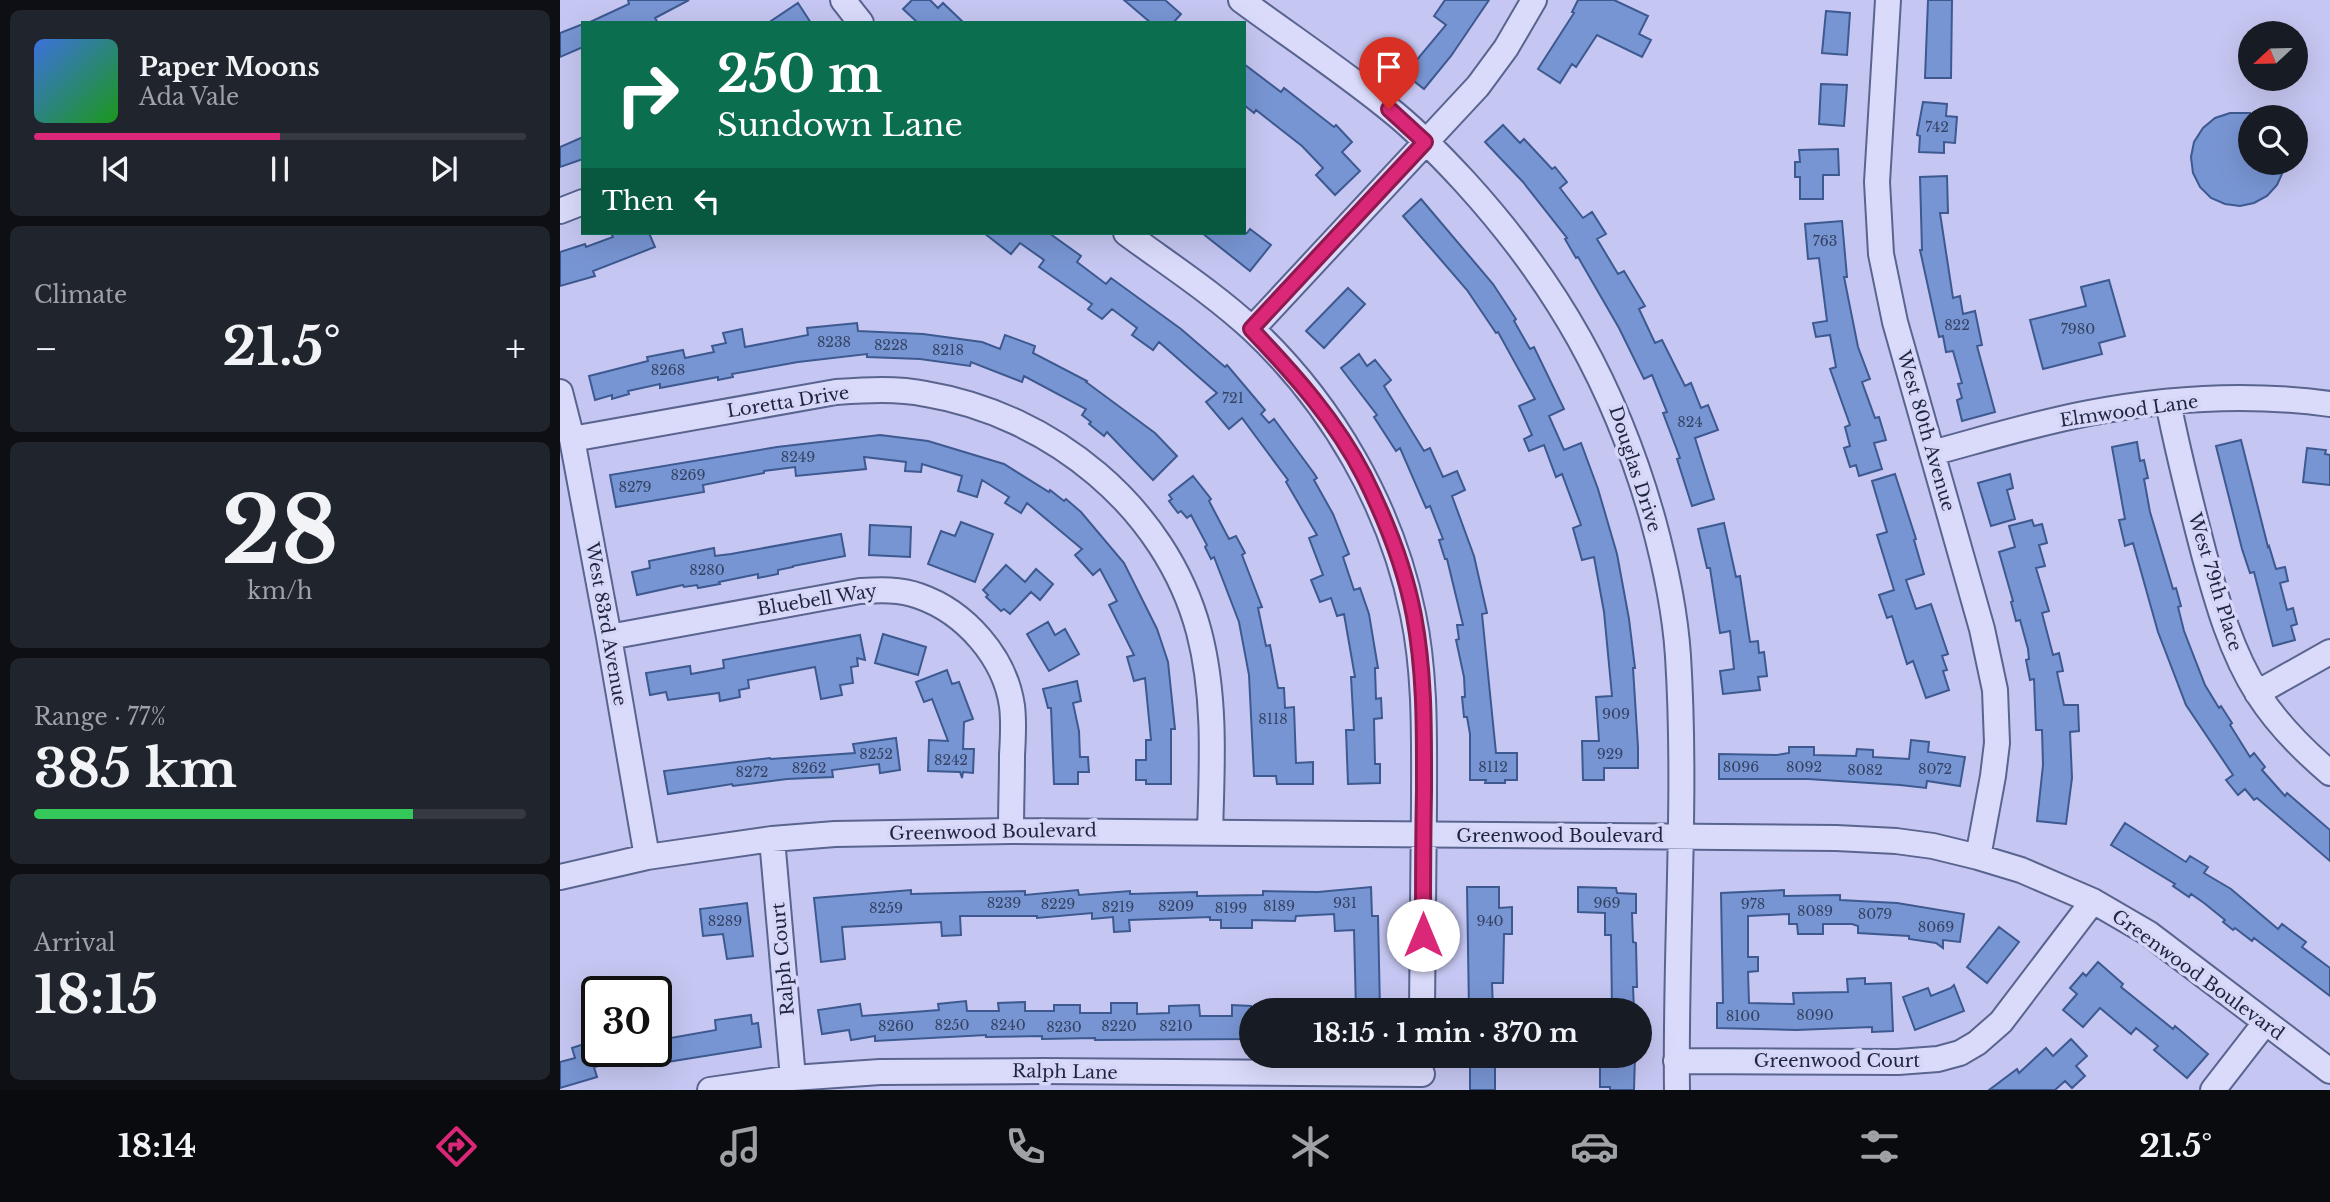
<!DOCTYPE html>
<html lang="en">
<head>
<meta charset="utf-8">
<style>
  :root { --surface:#171b24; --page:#20242c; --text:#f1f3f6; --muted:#9ea1a6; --line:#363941; --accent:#db2777 }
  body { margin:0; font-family:"Libre Baskerville",serif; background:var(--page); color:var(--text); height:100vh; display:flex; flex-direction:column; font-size:26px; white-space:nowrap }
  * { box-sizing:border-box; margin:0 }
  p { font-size:23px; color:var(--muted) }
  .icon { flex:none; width:38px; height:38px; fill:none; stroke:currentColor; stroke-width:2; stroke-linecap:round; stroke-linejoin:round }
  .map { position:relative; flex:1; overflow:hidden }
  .side { display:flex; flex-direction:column; gap:10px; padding:10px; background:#0d0f14; width:560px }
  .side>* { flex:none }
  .banner { position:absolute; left:21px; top:21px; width:665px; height:214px; border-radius:0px; box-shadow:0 7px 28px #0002; background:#0b6e4f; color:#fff; overflow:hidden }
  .needle { width:46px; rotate:248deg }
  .controls { position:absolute; left:1678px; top:21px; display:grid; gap:14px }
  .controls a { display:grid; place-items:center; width:70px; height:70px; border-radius:50%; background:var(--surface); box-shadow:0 7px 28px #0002; font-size:35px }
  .speed { position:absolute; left:21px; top:976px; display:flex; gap:14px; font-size:35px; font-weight:700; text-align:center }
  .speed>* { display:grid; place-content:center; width:91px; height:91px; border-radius:50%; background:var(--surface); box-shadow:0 7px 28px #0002; line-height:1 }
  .speed .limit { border:4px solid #111; border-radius:10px; background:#fff; color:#111 }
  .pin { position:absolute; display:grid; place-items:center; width:60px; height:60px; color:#fff; margin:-72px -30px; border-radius:50% 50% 50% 0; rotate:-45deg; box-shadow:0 0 7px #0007 }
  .pin .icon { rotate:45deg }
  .me { position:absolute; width:77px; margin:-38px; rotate:0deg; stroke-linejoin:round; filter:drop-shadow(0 0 5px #0008) }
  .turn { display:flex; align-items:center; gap:24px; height:147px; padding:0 21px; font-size:32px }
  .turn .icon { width:91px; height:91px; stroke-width:2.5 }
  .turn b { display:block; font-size:49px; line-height:60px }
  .then { display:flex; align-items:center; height:66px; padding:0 21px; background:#0003; gap:14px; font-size:26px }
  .big { font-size:52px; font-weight:700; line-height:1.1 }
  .side .card { flex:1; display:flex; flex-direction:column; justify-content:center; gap:10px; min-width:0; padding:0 24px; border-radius:10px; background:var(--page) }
  .side .dial { align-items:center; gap:0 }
  .dial b { font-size:91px; line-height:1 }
  .song { display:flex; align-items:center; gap:21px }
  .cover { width:84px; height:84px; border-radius:10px; background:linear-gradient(135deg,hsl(220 70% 55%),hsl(120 70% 35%)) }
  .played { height:7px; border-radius:4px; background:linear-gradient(90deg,var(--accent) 50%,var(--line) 50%) }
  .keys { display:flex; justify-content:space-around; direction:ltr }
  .heat { display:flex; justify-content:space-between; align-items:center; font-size:38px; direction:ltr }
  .charge { height:10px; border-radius:5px; background:linear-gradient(90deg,#34c759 77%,var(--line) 0) }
  .trip { position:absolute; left:679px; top:998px; width:413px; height:70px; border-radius:35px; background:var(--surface); box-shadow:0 7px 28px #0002; font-weight:700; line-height:70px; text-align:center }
  .tab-bar { display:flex; height:112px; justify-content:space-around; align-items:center; background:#090b0e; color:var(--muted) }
  .tab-bar .icon { width:49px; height:49px }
  .tab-bar .on { color:var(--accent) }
  .tab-bar b { font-size:32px; color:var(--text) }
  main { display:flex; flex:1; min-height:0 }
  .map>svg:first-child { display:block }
</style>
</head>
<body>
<main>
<section class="side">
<div class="card">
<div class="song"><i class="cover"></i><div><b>Paper Moons</b><p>Ada Vale</p></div></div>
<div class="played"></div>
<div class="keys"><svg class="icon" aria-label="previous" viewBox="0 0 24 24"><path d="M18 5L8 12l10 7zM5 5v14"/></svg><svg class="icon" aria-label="pause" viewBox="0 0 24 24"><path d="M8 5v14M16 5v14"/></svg><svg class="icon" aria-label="next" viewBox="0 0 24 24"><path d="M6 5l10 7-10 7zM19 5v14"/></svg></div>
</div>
<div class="card"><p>Climate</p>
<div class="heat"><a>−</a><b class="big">21.5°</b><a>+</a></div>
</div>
<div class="card dial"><b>28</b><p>km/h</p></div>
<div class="card"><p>Range · 77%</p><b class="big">385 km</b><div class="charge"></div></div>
<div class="card"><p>Arrival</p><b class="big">18:15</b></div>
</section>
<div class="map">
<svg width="1770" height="1090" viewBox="0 0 1770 1090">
  <rect width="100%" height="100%" fill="#c5c7f2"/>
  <!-- building -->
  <path fill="#7895d3" stroke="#3d5990" stroke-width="2" d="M68 0H129L95 18 98 23H28L69 4Z
    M352 0H370L378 8 383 3 404 23H358L343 9Z
    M564 0H605L621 14 613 23H591Z
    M885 0H929L891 56 864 89 845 74 886 25 874 16Z
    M1018 0H1054L1088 16 1079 34 1091 40 1082 57 1037 35 1016 67 1012 64 1000 83 978 69 1014 13 1012 12Z
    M1368 0H1392L1391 78H1365Z
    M238 3 251 23H208Z
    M1266 11 1290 13 1287 55 1262 53Z
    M23 24V47L0 57V33Z
    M684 64 721 92 724 88 774 127 776 125 792 142 782 152 800 171 775 195 756 175 763 168 742 146 696 110 694 113 684 105Z
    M1261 84 1287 85 1284 126 1259 124Z
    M1363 102 1387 104 1386 116 1397 117 1395 143 1384 142V153L1359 152 1360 136 1357 135Z
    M1670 113H1690V163H1727L1717 185 1707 196 1694 203 1680 206 1665 204 1651 198 1640 187 1633 173 1631 157 1634 142 1643 128 1655 118Z
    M943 125 960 143 964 139 992 169 995 167 1007 182 1000 188 1023 218 1032 212 1046 234 1037 239 1058 274 1064 271 1085 306 1079 309 1095 343 1102 340 1125 386 1131 383 1141 408 1148 405 1158 430 1135 438 1154 499 1132 506 1117 459 1120 458 1103 413 1107 412 1092 375 1084 379 1059 328 1018 257 1016 258 1005 239 1007 238 963 182 925 142Z
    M23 137V159L0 167V147Z
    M1278 149 1279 175H1263V199H1240V177H1235V162H1240L1239 150Z
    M1387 176 1388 213H1380L1393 298 1400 296 1403 314 1415 311 1422 345 1417 346 1435 412 1402 421 1397 400 1402 398 1398 384 1402 383 1393 351 1386 352 1383 336 1379 337 1360 250H1362L1360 177Z
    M861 199 933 284 956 319 954 321 970 349 974 347 1004 409 989 416 1004 450 1021 443 1038 489 1057 554 1069 619 1075 668H1073L1078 747V768H1044V780H1023L1022 741H1039L1036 697 1052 696 1044 612 1034 557 1022 560 1013 528 1021 525 1002 474 996 477 984 445 969 451 964 439 972 435 959 406 975 399 938 332 936 333 907 290 843 216Z
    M1282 221 1287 277H1284L1298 347 1310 379 1302 382 1315 418 1319 417 1326 440 1314 443 1322 469 1299 476 1296 465 1290 467 1284 448 1290 446 1285 427 1290 425 1270 369 1276 367 1270 335 1256 337 1253 323 1267 321 1259 258 1248 259 1245 224Z
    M690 229 711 245 690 271 642 233H687Z
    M51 233H89L95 247 33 271 35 276 0 286V252L25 244 26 247 53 237Z
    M424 233H489L521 256 517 262 546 284 551 278 621 329 665 367 667 365 705 410 701 414 709 423 714 419 753 472 757 478 754 480 773 514 789 554 783 557 794 590 800 588 809 614 818 668H815L816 699 821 698 822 718 814 719 815 764H820V783L788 784 786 730H794L791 677H795L784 614 777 616 771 598 760 602 751 580 763 575 749 538 757 535 726 482 728 480 682 418 669 429 646 402 657 393 599 342 593 350 572 335 577 328 552 309 542 319 528 309 532 304 479 267 484 260 460 243 451 254Z
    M1549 280 1565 336 1539 343 1542 354 1483 369 1470 320 1526 306 1521 287Z
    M788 288 805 304 764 348 746 331Z
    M297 323 298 331 363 334 422 342 440 349 445 335 475 346 473 353 527 381 526 382 595 433 617 456 593 480 547 432 544 436 529 424 531 422 522 415 526 409 464 376 462 382 411 362 410 366 360 359 307 357V354L238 362 172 374 173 377 158 380V377L100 388V384L68 391 69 394 52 399V395L35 400 29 376 88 361 87 357 123 350 125 358 154 352 152 346 166 343 163 333 182 329 185 347 248 335 247 328Z
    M799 354 807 366 815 360 831 380 824 386 864 451 870 448 883 477 897 471 905 490 892 496 914 556 927 613 922 614 936 753H957V780H945V783H925L926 780H910V734L907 717H904L902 697H905L904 677 896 640 899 639 897 625H903L887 559H885L879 540 883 539 870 506 866 508 840 448 836 451 814 417 817 415 781 368Z
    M320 435 368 441 444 464 489 492 490 490 504 501 506 499 521 512 564 563 597 629 608 662 615 729H611V784H586V780H576V760H586V740H591L585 678 574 681 567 657 574 655 549 605 557 601 540 569 533 575 515 555 522 549 467 503 461 513 445 503 449 497 422 480 417 497 398 491 402 476 362 464 361 472 345 471 346 462 304 457 306 469 236 476 235 467 204 471V473L143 485 144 492 56 507 50 475 217 447Z
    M1681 440 1708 547 1709 546 1716 569 1725 567 1728 581 1720 583 1727 610 1733 608 1737 624 1731 626 1735 640 1713 646 1694 572 1690 573 1682 549 1656 446Z
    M1577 442 1580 461 1584 460 1588 478 1584 479 1590 512 1613 589 1616 588 1621 606 1618 607 1624 631 1645 685 1659 708 1661 706 1672 723 1670 725 1690 757 1694 753 1705 767 1702 770 1725 796 1727 793 1770 830V861L1697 798 1694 800 1685 789 1678 795 1666 780 1673 775 1626 705 1598 632 1573 543 1565 546 1559 520 1565 519 1552 447Z
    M1747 448 1766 450 1765 454 1770 455V485L1743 482Z
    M1335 474 1356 539 1354 540 1364 574 1346 580 1356 609 1371 604 1388 654 1382 656 1387 670 1383 671 1389 690 1366 698 1353 661 1347 664 1332 616 1327 618 1319 595 1334 590 1317 535 1327 532 1312 481Z
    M1450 474 1453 488 1447 490 1455 519 1431 526 1418 483Z
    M633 476 651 499 649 501 669 539 676 536 685 553 682 555 702 607 698 608 706 646 710 645 718 688H724L725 708 734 707 736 763 753 762V784H717L716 776H694L689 675 679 622 654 557 651 559 645 547 647 545 631 515 627 518 621 511 618 513 609 501 612 499 609 495Z
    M1472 520 1474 526 1482 524 1487 543 1479 545 1485 566 1476 568 1489 611 1482 613 1493 655 1499 653 1503 671 1497 672 1504 705H1518L1519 731 1510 732 1512 778 1506 824 1477 821 1483 765 1482 730H1476L1474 679 1470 680 1466 660 1469 659 1468 649 1460 620 1456 621 1451 602 1453 601 1439 552 1455 547 1449 526Z
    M401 522 433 534 415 582 368 564 381 531 395 536Z
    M1164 523 1176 577 1180 576 1190 642 1198 641 1199 653 1204 652 1207 676 1198 677 1200 690 1163 694 1160 671 1174 669 1170 631 1160 633 1150 568H1147L1138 529Z
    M310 525 351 527 350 557 309 555Z
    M281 534 285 556 233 566V567L218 570V574L198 578V574L159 582 160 584 138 588 137 585 124 587 123 585 77 595 72 572 90 568 89 561 154 548 155 556 171 554Z
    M446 565 465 582 476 569 493 584 480 600 471 592 450 614 444 609 441 611 426 597 428 595 423 590Z
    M488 622 495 635 505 629 519 654 489 671 467 634Z
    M323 634 366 647 358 675 315 663Z
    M300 635 305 660 297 658 298 666 291 667 293 683 280 685 282 695 261 699 255 667 188 680 189 688 179 690 180 697 160 701 159 693 108 700 106 692 90 695 86 673 130 666 131 674 164 668 163 660Z
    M387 670 392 684 399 682 413 719 404 722 403 749H414L413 773 403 772 402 778 400 772 368 771 369 740 388 741 372 699 364 702 356 682Z
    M517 681 521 701 513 703 519 731 520 757H528L529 772H518V784H494L491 708H488L483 689Z
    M336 738 340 770 320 773 319 764 272 770 273 777 227 779 173 786 172 784 108 794 104 771 210 758 211 759 295 753 293 744Z
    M1351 740 1369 742 1368 752 1405 757 1400 786 1367 781 1366 788 1340 785 1248 779H1159V754L1217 755 1229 753V747H1254V755L1296 756 1297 749 1313 750V757L1349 759Z
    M1565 823 1626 862 1630 856 1648 867 1644 873 1671 889 1718 929 1722 924 1746 942 1742 947 1770 968V996L1694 938 1692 941 1675 928 1673 930 1663 922 1665 920 1644 903 1631 894 1629 897 1613 886 1615 884 1551 845Z
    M811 887 812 916H818L820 1010H796L794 930 775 931 774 914 736 916 735 921 692 920V928H661V920H650V917L569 920 570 931 554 932 553 917 532 919V913L477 918V916H400L401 935 382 936 381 922 282 927 285 959 261 962 254 898 351 890V894L465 891V895L518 890 519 895 570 891V894L637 892V896L703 895V891L758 892Z
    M907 887H939V908L952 907V934H944L943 983H932L933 1010H909Z
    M1018 887 1056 888 1057 893 1076 894V913H1072L1073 942 1076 943 1077 987H1073L1074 1010H1052L1051 935H1045V913L1018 912Z
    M1224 890V896L1280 895V900L1337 903 1404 914 1400 942 1383 940V948L1376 943 1349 939V936L1298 933V926L1292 924H1263V934H1238L1237 924H1229V914L1188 916V957H1198V971L1188 972 1189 1003 1234 1004 1233 993 1288 992 1287 979 1305 978V984L1331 983 1333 1031 1312 1032V1027L1236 1030 1157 1028V1003H1163L1161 893Z
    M187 903 193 956 167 959 163 934 143 936 140 909Z
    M1439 927 1459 942 1427 983 1407 967Z
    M1538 962 1563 984 1561 987 1613 1029 1615 1026 1648 1054 1627 1078 1594 1050 1598 1046 1576 1028 1571 1034 1540 1008 1523 1027 1503 1010 1517 994 1510 988 1523 973 1526 976Z
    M1394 985 1404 1011 1355 1030 1343 997 1368 988 1371 996 1391 988Z
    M406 1001 407 1011H439L438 1003 465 1002V1011H494V1005H520V1013H551V1003H577V1014L609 1013V1006L639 1005 640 1016H672V1005L691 1006V1039L535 1040V1038L482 1039V1036L426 1037V1035L315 1041V1036L291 1040 289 1030 262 1034 258 1010 300 1004 302 1016 379 1010 378 1004Z
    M191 1015 192 1024 198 1023 201 1047 82 1066 79 1052H101L99 1040 156 1030 155 1020Z
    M1511 1039 1527 1056 1516 1066 1525 1076 1512 1088 1505 1081 1495 1090H1429L1457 1069 1459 1073 1486 1048 1493 1056Z
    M27 1043 30 1052H76L77 1058 34 1067 37 1077 0 1088V1062L15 1058 12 1048Z
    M910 1055H935V1090H910Z
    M1040 1055H1075L1074 1090H1050V1087H1040Z"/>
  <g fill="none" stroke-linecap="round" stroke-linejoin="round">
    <!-- minor casing -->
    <g stroke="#59648f" stroke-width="28">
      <path id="minor" d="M283 0 301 23
        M681 0C730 36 781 70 828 108 856 130 881 156 905 182 997 283 1056 388 1093 520 1105 564 1115 610 1118 656 1127 800 1115 945 1117 1090
        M1328 0 1317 182 1321 254 1335 322 1422 629 1435 690 1437 743 1433 776 1418 857
        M0 211 23 202
        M566 233C608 264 653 293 692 329 772 404 831 506 853 614 866 676 864 741 864 804 863 872 863 941 862 1010
        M692 329 918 86 946 48 974 0
        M0 392 12 439 49 637 87 857
        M1608 402C1618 453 1631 504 1644 554 1657 601 1671 652 1698 694 1717 724 1743 750 1770 773
        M12 439 276 392C306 390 337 388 366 394 491 415 606 507 639 632 656 697 652 765 650 832
        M1372 453C1424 439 1476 423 1529 413 1607 398 1691 393 1770 404
        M49 637 300 591C320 590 340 589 359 596 405 612 445 657 452 706 454 722 453 739 452 755 452 780 451 805 451 831
        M1697 693 1770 652
        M212 839 233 1078
        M0 877 87 857 212 839 275 834 451 831 1276 838 1336 841 1373 846 1418 857 1461 870 1533 901 1588 933 1770 1071
        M1116 1061 1338 1062 1378 1059 1400 1053 1417 1043 1441 1022 1533 901
        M150 1090 233 1078 320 1072 482 1071 862 1074
        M1653 1090 1705 1023"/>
    </g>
    <!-- minor -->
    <use href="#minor" stroke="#dadbfb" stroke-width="24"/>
  </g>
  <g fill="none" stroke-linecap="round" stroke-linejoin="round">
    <!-- route casing -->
    <g stroke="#8e194d" stroke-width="18">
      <path id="route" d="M829 109 865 142 691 329C734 374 776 421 804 476 826 520 845 568 854 616 865 674 864 733 864 791 863 839 863 887 863 935"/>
    </g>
    <!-- route -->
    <use href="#route" stroke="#db2777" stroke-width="12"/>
  </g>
  <g text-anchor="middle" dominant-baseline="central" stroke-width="7" stroke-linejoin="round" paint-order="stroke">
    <!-- number labels -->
    <g font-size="14" fill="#344263">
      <text x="1377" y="127">742</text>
      <text x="1265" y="241">763</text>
      <text x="1397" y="325">822</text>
      <text x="1518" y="329">7980</text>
      <text x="274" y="342">8238</text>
      <text x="331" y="345">8228</text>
      <text x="388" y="350">8218</text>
      <text x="108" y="370">8268</text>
      <text x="673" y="398">721</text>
      <text x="1130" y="422">824</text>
      <text x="238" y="457">8249</text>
      <text x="128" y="475">8269</text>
      <text x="75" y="487">8279</text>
      <text x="147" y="570">8280</text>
      <text x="1056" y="714">909</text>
      <text x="713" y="719">8118</text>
      <text x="316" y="754">8252</text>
      <text x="1050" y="754">929</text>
      <text x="391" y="760">8242</text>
      <text x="933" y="767">8112</text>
      <text x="1181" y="767">8096</text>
      <text x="1244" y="767">8092</text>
      <text x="249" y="768">8262</text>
      <text x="1375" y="769">8072</text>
      <text x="1305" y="770">8082</text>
      <text x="192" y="772">8272</text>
      <text x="444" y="903">8239</text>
      <text x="785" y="903">931</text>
      <text x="1047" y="903">969</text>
      <text x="498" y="904">8229</text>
      <text x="1193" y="904">978</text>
      <text x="616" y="906">8209</text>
      <text x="719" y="906">8189</text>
      <text x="558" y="907">8219</text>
      <text x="326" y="908">8259</text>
      <text x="671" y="908">8199</text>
      <text x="1255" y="911">8089</text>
      <text x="1315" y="914">8079</text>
      <text x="165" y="921">8289</text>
      <text x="930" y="921">940</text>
      <text x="1376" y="927">8069</text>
      <text x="1255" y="1015">8090</text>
      <text x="1183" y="1016">8100</text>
      <text x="392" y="1025">8250</text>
      <text x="448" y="1025">8240</text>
      <text x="336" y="1026">8260</text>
      <text x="559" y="1026">8220</text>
      <text x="616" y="1026">8210</text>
      <text x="504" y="1027">8230</text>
    </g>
    <!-- street labels -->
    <g font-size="18" fill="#1e263e" stroke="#d6d6f8">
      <text transform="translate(228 402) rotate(-9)">Loretta Drive</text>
      <text transform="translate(1569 411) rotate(-8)">Elmwood Lane</text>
      <text transform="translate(1366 431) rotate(74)">West 80th Avenue</text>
      <text transform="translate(1075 469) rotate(72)">Douglas Drive</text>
      <text transform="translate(1655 582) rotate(73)">West 79th Place</text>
      <text transform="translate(257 600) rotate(-9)">Bluebell Way</text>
      <text transform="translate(46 624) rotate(80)">West 83rd Avenue</text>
      <text transform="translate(433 832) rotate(-1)">Greenwood Boulevard</text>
      <text x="1000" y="836">Greenwood Boulevard</text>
      <text transform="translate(223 959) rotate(-95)">Ralph Court</text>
      <text transform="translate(1638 975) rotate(36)">Greenwood Boulevard</text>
      <text x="1277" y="1061">Greenwood Court</text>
      <text transform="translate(505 1072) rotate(1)">Ralph Lane</text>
    </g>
  </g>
</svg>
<div class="controls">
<a><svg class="needle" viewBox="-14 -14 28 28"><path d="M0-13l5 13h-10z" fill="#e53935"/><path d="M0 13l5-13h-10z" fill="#9ea1a6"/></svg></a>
<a><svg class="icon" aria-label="search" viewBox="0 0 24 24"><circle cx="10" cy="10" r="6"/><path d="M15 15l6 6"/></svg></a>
</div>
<div class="speed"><div class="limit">30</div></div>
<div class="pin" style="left:829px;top:109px;background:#d93025"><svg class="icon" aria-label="arrive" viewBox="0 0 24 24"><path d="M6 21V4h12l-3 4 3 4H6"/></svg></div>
<svg class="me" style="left:863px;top:935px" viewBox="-20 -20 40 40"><circle r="19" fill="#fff"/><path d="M0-13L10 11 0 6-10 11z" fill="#db2777"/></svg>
<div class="trip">18:15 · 1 min · 370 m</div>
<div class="banner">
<div class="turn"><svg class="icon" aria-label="right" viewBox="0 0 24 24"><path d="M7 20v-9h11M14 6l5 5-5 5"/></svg><div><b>250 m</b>Sundown Lane</div></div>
<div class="then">Then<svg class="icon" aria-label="left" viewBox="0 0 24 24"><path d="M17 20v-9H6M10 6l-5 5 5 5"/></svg></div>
</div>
</div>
</main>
<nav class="tab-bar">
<b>18:14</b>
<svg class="icon on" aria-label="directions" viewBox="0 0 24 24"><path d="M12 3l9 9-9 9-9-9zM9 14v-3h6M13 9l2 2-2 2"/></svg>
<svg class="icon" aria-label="music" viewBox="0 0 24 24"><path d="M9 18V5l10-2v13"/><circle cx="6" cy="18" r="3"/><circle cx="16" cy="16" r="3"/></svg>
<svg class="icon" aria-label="phone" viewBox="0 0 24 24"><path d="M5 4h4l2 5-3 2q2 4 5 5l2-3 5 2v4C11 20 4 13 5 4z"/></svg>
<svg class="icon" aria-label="climate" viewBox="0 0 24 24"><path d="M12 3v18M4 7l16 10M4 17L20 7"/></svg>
<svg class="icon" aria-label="car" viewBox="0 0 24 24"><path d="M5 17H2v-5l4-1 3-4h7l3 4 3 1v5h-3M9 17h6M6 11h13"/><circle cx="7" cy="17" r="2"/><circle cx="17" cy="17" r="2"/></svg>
<svg class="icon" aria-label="filters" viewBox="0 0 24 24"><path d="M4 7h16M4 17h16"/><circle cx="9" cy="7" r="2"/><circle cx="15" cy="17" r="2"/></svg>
<b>21.5°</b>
</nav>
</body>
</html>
